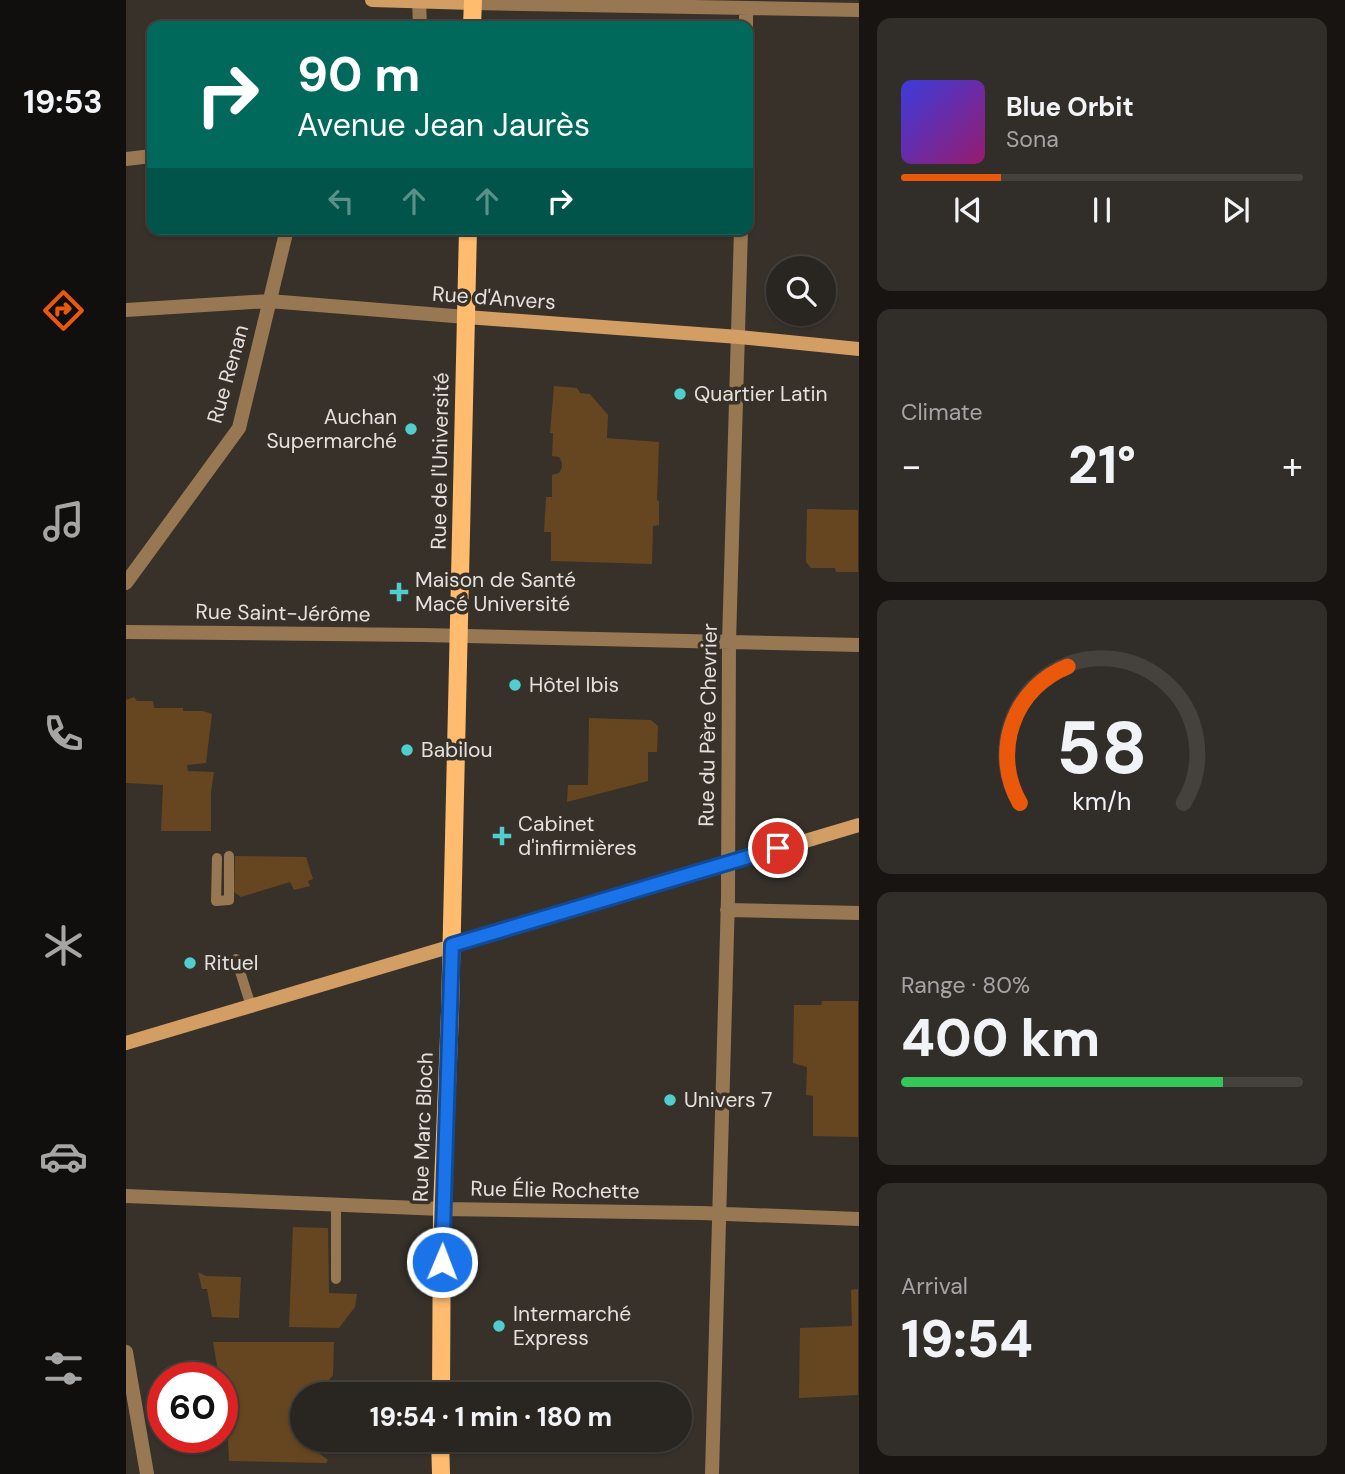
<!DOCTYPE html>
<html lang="en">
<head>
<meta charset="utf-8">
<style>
  :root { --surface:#292520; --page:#312d29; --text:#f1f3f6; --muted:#a5a5a5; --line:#45423e; --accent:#ea580c }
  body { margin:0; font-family:"DM Sans",sans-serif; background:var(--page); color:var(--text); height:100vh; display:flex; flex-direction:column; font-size:26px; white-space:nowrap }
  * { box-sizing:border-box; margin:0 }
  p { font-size:23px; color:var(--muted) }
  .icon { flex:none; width:38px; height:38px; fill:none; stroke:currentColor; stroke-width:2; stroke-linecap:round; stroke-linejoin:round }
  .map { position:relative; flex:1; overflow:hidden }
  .drawer { display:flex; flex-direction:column; gap:18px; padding:18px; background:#171412; width:486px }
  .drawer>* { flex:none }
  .banner { position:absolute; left:21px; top:21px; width:606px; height:214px; border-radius:14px; box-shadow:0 2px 5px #0004,0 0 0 2px var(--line); background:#00695c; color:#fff; overflow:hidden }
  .fabs { position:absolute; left:640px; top:256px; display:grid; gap:14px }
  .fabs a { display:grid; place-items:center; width:70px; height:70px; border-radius:50%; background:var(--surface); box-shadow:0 2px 5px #0004,0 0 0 2px var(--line); font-size:35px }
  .speed { position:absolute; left:21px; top:1362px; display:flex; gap:14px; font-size:35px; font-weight:700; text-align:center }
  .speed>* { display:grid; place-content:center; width:91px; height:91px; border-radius:50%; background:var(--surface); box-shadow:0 2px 5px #0004,0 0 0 2px var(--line); line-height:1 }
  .speed .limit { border:10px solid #d22; background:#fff; color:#111 }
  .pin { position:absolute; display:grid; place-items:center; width:60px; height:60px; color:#fff; margin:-30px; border:4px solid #fff; border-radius:50%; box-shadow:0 2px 7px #0007 }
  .me { position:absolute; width:77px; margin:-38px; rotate:1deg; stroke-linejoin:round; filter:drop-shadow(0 0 5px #0008) }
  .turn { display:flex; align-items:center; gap:24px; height:147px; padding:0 35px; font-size:32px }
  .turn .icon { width:91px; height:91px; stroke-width:2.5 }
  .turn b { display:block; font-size:49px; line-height:60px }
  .lanes { display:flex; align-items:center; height:66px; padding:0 35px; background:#0003; justify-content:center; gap:35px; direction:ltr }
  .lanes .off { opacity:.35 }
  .big { font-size:52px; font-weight:800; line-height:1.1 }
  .drawer .tile { flex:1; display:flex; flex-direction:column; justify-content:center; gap:10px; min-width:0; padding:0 24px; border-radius:14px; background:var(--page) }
  .drawer .dial { align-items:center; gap:0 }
  .dial svg { height:182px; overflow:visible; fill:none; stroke:var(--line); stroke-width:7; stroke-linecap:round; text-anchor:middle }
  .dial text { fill:var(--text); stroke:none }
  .song { display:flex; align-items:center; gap:21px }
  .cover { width:84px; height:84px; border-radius:10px; background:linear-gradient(135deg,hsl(240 70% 55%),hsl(320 70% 35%)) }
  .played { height:7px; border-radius:4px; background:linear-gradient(90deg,var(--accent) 25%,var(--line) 25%) }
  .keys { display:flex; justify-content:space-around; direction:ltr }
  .heat { display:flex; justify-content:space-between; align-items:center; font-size:38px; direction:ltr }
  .charge { height:10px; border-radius:5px; background:linear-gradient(90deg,#34c759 80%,var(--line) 0) }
  .trip { position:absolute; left:164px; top:1382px; width:402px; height:70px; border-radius:35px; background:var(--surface); box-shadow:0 2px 5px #0004,0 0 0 2px var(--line); font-weight:800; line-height:70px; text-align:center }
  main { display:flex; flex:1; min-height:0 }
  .tab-bar { display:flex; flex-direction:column; width:126px; justify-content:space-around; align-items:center; background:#100f0d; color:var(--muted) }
  .tab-bar .icon { width:49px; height:49px }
  .tab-bar .current { color:var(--accent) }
  .tab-bar b { font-size:32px; color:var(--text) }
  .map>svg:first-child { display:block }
</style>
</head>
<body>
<main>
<nav class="tab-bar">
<b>19:53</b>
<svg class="icon current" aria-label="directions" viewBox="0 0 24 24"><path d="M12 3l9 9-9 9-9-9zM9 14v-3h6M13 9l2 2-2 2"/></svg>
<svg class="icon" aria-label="music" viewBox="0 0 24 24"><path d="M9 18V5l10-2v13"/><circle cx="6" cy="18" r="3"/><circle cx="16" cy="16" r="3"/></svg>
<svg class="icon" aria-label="phone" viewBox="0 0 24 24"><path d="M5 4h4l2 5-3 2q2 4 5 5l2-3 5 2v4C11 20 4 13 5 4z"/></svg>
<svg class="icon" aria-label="climate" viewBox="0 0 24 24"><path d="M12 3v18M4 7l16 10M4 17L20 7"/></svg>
<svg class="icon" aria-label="car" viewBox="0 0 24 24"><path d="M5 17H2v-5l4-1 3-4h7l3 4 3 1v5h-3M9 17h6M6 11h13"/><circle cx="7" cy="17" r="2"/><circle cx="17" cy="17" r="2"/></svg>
<svg class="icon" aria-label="filters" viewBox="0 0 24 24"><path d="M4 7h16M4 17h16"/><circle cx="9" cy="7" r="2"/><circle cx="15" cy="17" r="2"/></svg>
</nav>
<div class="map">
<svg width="733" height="1474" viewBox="0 0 733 1474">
  <rect width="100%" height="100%" fill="#37312a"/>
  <!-- green -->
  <path fill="#664620" d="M428 386 451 388 454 393 464 394 482 415 481 438 533 442 531 500 533 501V525L527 526 526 564 425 561V532H418L420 497H426V475L433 473C437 467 437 463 433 457L426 456 427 433H424Z
    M681 509 732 510V572H710L709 568H685L680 562Z
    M8 697 11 701H27L28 708H57V711H77L86 714 80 763 61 765 62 771 88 772 85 792V831H35L37 785 0 783V700Z
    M463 718 525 720 532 726 531 752H522V781L441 802 442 785H462Z
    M109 856 180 857 187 879 182 881 184 886 168 890 164 882 115 897 108 892Z
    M696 1001H732V1137L687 1136V1096L680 1095 681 1067 667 1063 668 1005H695Z
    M167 1227 202 1228 203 1293 231 1294 229 1307 213 1328 163 1327Z
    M72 1272 80 1276 115 1277 113 1318 86 1317 81 1289H76Z
    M732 1289V1395L673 1398 674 1328 726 1326 725 1290Z
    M87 1342H208L207 1375 191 1395H177V1413L164 1430 198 1457 202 1460 200 1463 103 1461C103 1433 96 1406 96 1377H93Z"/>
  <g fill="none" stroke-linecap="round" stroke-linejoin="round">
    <!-- lane -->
    <path stroke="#987753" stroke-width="10" d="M91 858 90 901 103 900V856
      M110 959 125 1006
      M210 1205V1279"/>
    <!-- street -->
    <path stroke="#987753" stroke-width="14" d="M293 1 294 26
      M347 3 733 10
      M620 26V8
      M0 159 26 156
      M0 310 143 301 340 317
      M0 583 113 428 161 229
      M0 632 297 635 733 645
      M601 910 733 913
      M0 1196 316 1209 575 1213 733 1219
      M0 1352 21 1474
      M586 1474 602 898 603 642 615 229"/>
    <!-- secondary -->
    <path stroke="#d29e63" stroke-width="14" d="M246 0 347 3
      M340 317 613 337 733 349
      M0 1043 733 825"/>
    <!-- primary -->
    <path stroke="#ffbb6e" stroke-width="18" d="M346 26 347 0
      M315 1395 316 1209 324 1012 342 229
      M314 1440 315 1474"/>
  </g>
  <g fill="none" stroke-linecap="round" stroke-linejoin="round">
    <!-- route casing -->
    <g stroke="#114b97" stroke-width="18">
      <path id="route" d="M316 1262 326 945 652 848"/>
    </g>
    <!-- route -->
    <use href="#route" stroke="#1a73e8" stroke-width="12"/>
  </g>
  <!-- markers -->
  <g fill="#52cdce" stroke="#37312a" stroke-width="2.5">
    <circle cx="554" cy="394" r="7"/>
    <circle cx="285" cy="429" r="7"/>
    <path d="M269.5 581.5h7v7h7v7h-7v7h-7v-7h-7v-7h7z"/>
    <circle cx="389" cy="685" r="7"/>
    <circle cx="281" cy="750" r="7"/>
    <path d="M372.5 825.5h7v7h7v7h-7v7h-7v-7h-7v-7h7z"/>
    <circle cx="64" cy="963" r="7"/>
    <circle cx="544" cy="1100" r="7"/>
    <circle cx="373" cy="1326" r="7"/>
  </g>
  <g text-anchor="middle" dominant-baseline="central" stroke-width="7" stroke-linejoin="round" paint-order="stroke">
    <!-- street labels -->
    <g font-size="21" fill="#e6e1dd" stroke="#37312a">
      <text transform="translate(368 298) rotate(4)">Rue d'Anvers</text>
      <text transform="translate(102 374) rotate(-74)">Rue Renan</text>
      <text transform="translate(314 461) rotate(-89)">Rue de l'Université</text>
      <text transform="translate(157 613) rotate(1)">Rue Saint-Jérôme</text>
      <text transform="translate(582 725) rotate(-89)">Rue du Père Chevrier</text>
      <text transform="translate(297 1127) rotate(-88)">Rue Marc Bloch</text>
      <text transform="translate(429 1190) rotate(1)">Rue Élie Rochette</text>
    </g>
    <!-- poi labels -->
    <g font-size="21" fill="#e6e1dd" stroke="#37312a" text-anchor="start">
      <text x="568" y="394">Quartier Latin</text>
      <text x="271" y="417" text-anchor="end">Auchan<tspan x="271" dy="24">Supermarché</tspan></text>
      <text x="289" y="580">Maison de Santé<tspan x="289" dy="24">Macé Université</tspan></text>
      <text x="403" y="685">Hôtel Ibis</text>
      <text x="295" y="750">Babilou</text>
      <text x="392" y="824">Cabinet<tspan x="392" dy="24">d'infirmières</tspan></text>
      <text x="78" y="963">Rituel</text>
      <text x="558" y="1100">Univers 7</text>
      <text x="387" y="1314">Intermarché<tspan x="387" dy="24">Express</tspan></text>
    </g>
  </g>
</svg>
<div class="fabs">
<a><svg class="icon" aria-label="search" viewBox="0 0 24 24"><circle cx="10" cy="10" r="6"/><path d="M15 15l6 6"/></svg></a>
</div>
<div class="speed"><div class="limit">60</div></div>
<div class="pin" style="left:652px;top:848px;background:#d93025"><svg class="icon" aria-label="arrive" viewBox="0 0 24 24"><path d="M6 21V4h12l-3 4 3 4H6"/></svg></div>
<svg class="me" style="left:316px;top:1262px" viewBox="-20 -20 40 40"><circle r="17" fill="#1a73e8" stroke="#fff" stroke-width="3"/><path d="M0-11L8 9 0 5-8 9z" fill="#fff"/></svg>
<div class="trip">19:54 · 1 min · 180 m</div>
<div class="banner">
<div class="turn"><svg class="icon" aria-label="right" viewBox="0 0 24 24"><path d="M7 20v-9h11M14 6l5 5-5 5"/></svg><div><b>90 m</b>Avenue Jean Jaurès</div></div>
<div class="lanes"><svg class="icon off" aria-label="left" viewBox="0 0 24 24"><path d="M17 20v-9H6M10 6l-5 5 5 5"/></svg><svg class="icon off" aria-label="ahead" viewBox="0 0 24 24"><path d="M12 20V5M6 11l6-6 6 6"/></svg><svg class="icon off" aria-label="ahead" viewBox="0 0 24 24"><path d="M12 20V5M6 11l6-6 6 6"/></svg><svg class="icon" aria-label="right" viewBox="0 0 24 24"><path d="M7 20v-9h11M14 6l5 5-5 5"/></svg></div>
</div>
</div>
<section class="drawer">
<div class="tile">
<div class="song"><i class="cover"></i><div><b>Blue Orbit</b><p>Sona</p></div></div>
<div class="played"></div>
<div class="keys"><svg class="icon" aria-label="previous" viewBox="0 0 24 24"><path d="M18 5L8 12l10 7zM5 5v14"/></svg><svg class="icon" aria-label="pause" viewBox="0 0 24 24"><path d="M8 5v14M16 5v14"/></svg><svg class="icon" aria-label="next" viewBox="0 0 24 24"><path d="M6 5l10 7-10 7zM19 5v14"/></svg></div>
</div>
<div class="tile"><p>Climate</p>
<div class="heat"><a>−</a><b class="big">21°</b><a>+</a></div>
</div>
<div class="tile dial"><svg viewBox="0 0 100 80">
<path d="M14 69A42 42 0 1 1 86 69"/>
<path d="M14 69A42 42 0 0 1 35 9" stroke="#ea580c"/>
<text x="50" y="56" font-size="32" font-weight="700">58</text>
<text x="50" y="72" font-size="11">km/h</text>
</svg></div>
<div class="tile"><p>Range · 80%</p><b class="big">400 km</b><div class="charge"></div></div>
<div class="tile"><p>Arrival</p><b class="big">19:54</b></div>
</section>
</main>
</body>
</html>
